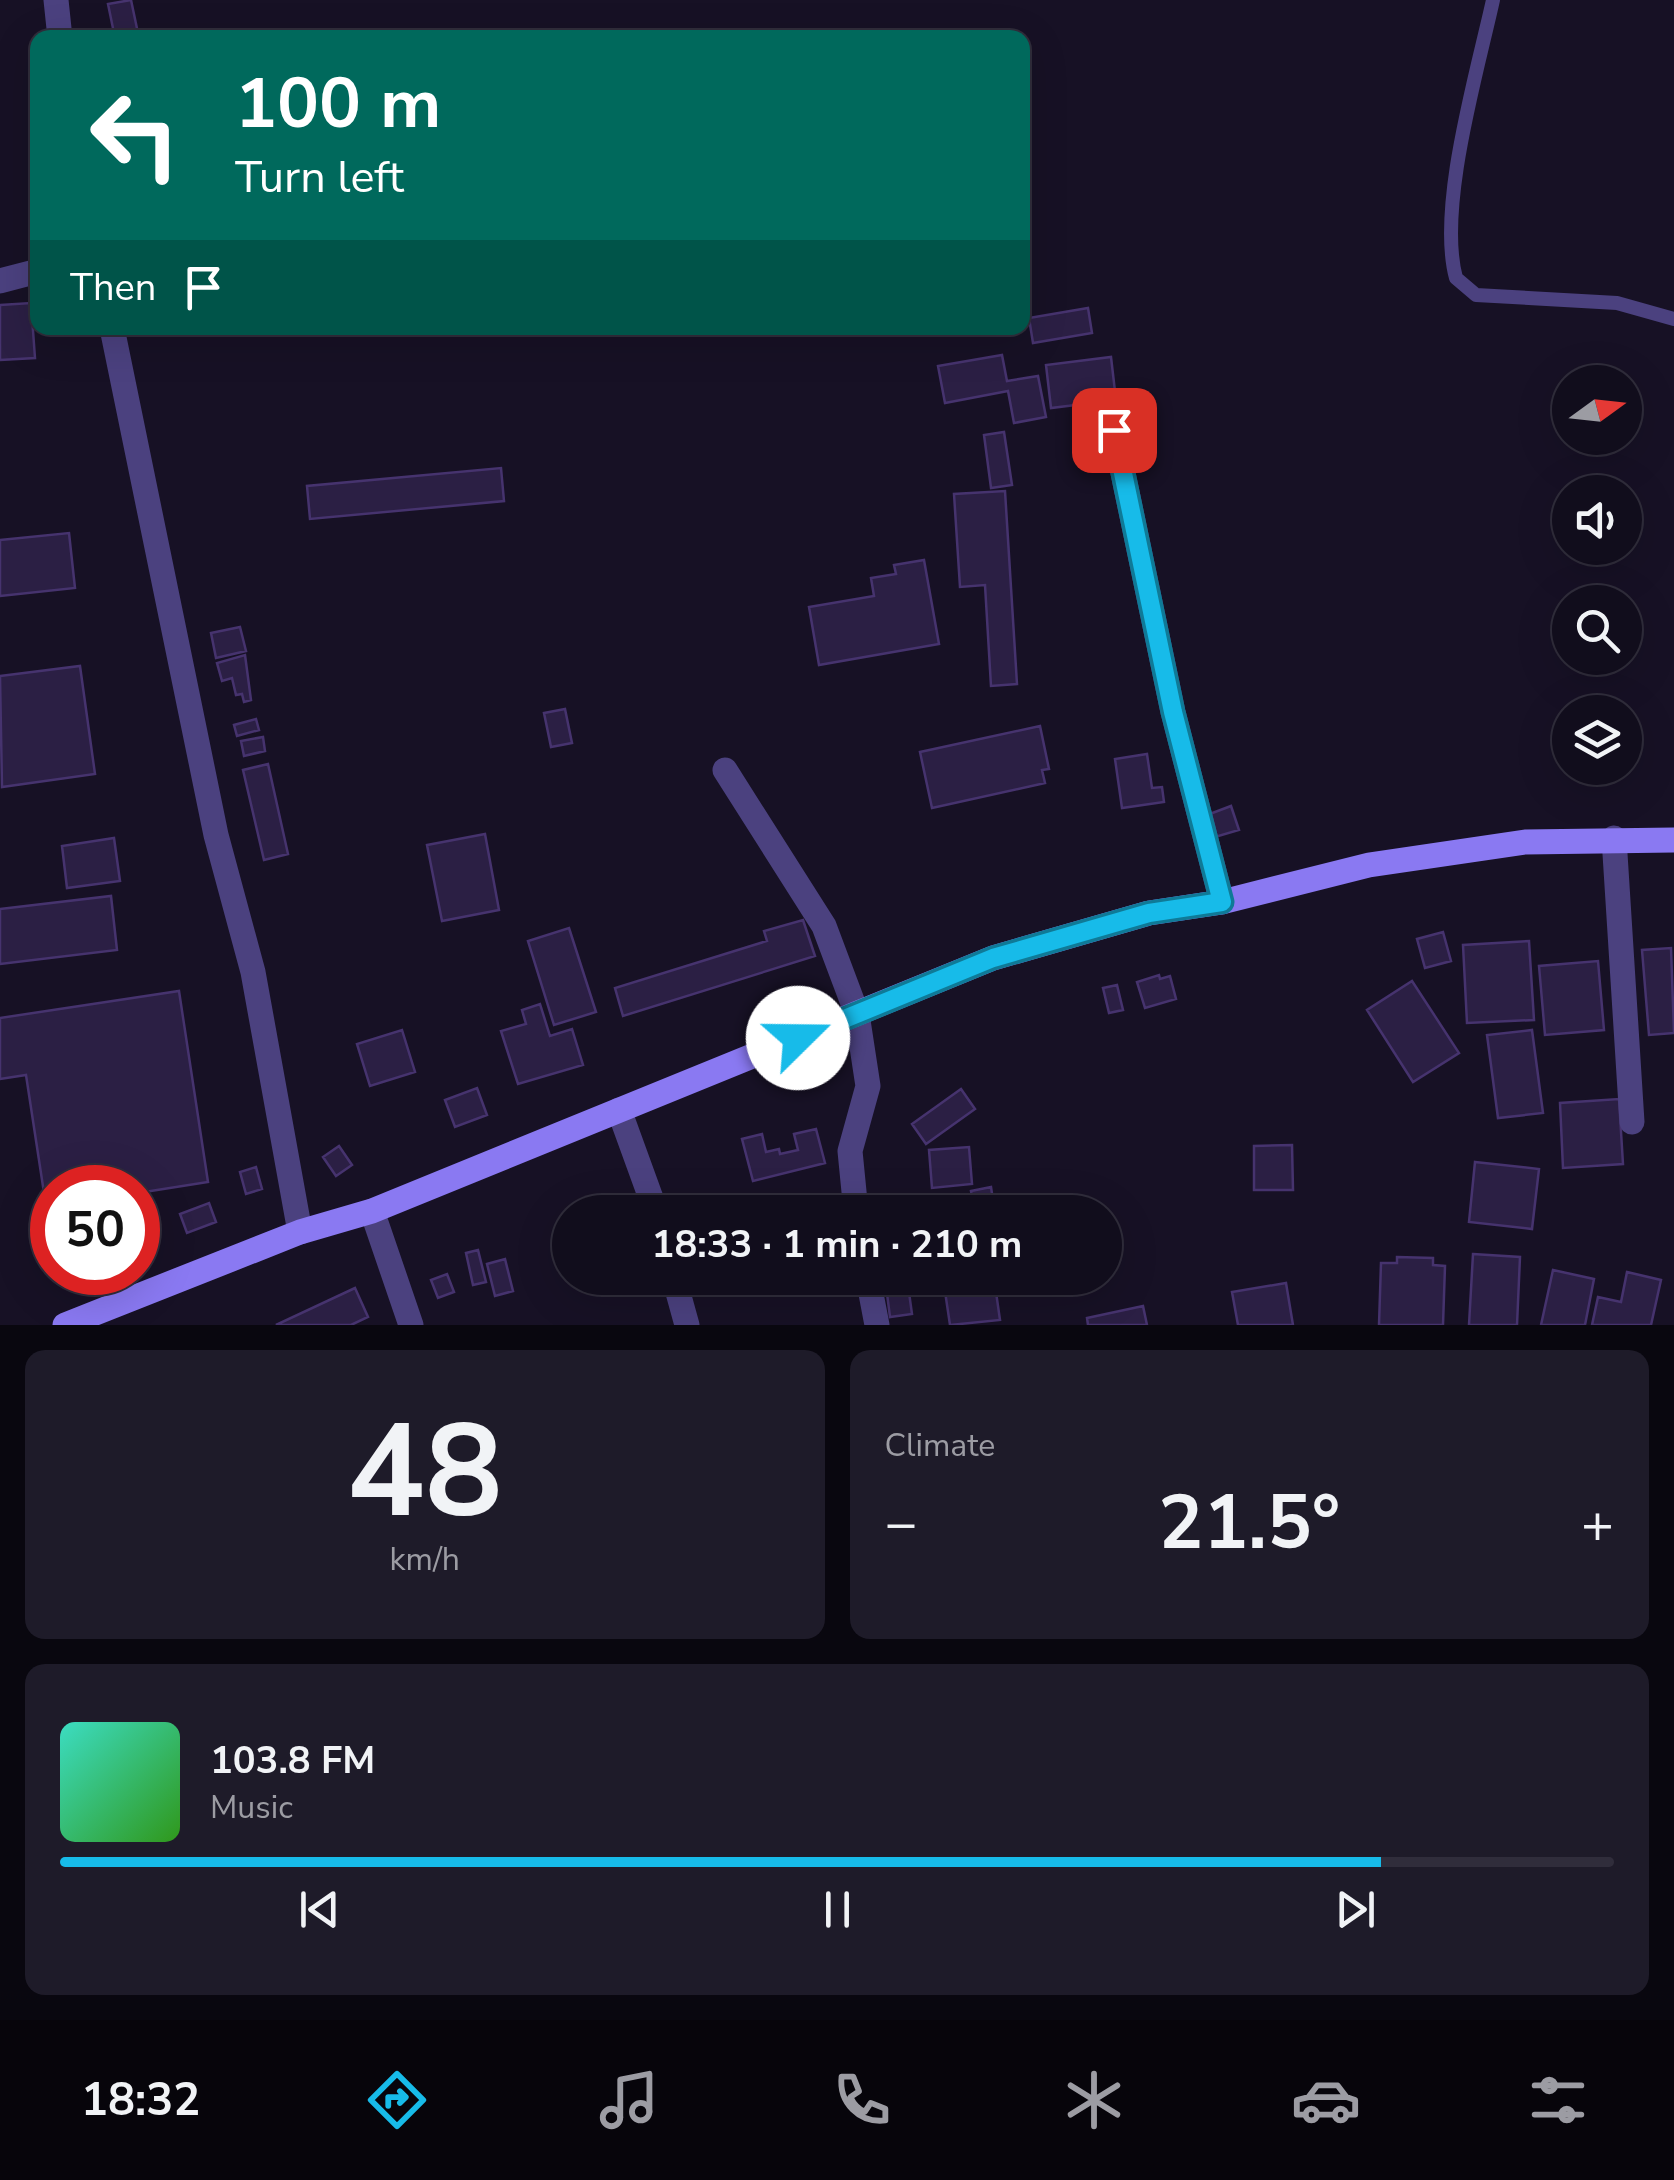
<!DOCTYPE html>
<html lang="en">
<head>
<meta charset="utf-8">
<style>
  :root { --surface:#110d1c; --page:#1e1b29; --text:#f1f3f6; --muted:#9c9ca3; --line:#302d3b; --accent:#17bbe9 }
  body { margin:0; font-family:"Nunito Sans",sans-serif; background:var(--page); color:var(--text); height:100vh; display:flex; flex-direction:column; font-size:38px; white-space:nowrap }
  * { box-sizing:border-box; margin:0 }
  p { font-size:32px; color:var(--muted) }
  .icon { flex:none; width:55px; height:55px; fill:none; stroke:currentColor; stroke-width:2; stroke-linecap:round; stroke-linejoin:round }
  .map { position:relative; height:1325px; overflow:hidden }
  .drawer { display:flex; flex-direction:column; gap:25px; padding:25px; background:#09070f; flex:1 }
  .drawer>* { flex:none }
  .hud { position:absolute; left:30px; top:30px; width:1000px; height:305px; border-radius:20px; box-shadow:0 10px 40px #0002,0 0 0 2px var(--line); background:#00695c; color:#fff; overflow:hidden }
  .needle { width:65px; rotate:75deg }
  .tools { position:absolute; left:1552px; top:365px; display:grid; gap:20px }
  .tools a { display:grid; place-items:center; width:90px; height:90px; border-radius:50%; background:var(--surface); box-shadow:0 10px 40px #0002,0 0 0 2px var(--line); font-size:50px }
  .speed { position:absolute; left:30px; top:1165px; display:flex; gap:20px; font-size:50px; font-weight:700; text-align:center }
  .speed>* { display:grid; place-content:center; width:130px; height:130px; border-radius:50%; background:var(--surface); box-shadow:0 10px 40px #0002,0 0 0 2px var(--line); line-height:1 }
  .speed .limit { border:15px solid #d22; background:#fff; color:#111 }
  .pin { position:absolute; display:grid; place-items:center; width:85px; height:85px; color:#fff; margin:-42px; border-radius:20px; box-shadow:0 5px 15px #0006 }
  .me { position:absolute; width:110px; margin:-55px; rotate:68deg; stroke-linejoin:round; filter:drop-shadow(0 0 8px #0008) }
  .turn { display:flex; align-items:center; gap:35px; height:210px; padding:0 40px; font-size:45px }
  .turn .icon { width:130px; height:130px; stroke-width:2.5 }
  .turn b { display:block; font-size:70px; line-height:85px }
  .then { display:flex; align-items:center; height:95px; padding:0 40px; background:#0003; gap:20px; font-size:38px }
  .big { font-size:75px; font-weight:700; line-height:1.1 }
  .drawer .widget { flex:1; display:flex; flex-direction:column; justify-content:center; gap:15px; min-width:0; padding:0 35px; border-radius:20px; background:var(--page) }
  .drawer .dial { align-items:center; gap:0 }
  .dial b { font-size:130px; line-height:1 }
  .song { display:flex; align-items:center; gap:30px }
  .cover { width:120px; height:120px; border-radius:15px; background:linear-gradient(135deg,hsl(170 70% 55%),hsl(110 70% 35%)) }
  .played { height:10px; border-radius:5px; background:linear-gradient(90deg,var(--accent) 85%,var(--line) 85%) }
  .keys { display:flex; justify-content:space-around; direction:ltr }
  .heat { display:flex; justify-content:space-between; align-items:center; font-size:55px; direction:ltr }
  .drawer .tiles { flex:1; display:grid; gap:25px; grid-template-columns:1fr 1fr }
  .widget:last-child { grid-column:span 2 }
  .trip { position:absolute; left:552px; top:1195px; width:570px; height:100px; border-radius:50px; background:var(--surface); box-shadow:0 10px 40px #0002,0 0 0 2px var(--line); font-weight:700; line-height:100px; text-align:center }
  .tabs { display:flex; height:160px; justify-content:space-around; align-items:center; background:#07050b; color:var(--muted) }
  .tabs .icon { width:70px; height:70px }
  .tabs .on { color:var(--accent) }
  .tabs b { font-size:45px; color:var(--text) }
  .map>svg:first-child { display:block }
</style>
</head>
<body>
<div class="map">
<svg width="1674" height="1325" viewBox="0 0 1674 1325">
  <rect width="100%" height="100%" fill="#171125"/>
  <!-- building -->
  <path fill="#2b1f44" stroke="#46336e" stroke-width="2.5" d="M131 0 139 38H115L108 4Z
    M31 303 35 358 0 360V305Z
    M1088 308 1092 333 1033 343 1029 318Z
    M1002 355 1007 381 1038 376 1046 417 1014 423 1008 391 945 403 938 366Z
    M1111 357 1116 400 1051 408 1046 365Z
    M1004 432 1012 485 991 488 984 435Z
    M501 468 504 501 310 519 307 486Z
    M1005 491 1017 684 991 686 985 585 960 587 954 494Z
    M69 533 75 588 0 596V540Z
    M924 560 939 644 819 665 809 607 874 596 871 578 896 574 894 565Z
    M240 627 246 651 216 658 211 633Z
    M245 655 251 700 244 702 242 694 236 695 232 678 222 681 217 663Z
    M80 666 95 774 2 787 0 676Z
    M565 709 572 743 551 747 544 713Z
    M256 719 259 730 237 736 234 725Z
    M1040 726 1049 769 1042 770 1045 783 932 808 920 752Z
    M263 737 265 751 244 756 241 741Z
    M1147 754 1152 788 1162 787 1164 802 1122 808 1115 759Z
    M268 764 288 854 264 860 243 770Z
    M1231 806 1239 830 1215 837 1207 815Z
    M485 834 499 910 442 921 427 845Z
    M114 838 120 881 67 888 62 846Z
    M111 896 117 950 0 964V909Z
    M803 920 815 956 623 1016 615 988 767 941 764 931Z
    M569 928 596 1012 554 1025 528 941Z
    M1443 932 1451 961 1425 968 1417 939Z
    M1529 941 1534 1020 1467 1023 1463 945Z
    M1671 948 1674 1033 1649 1035 1642 950Z
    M1598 961 1604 1030 1545 1035 1539 966Z
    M1159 975 1160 979 1170 976 1176 999 1145 1008 1137 982Z
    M1412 981 1459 1053 1413 1082 1367 1010Z
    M1117 985 1123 1010 1109 1013 1103 988Z
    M179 991 208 1182 138 1193V1188H52V1205L46 1206 26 1075 0 1079V1018Z
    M540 1004 550 1036 572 1029 583 1065 518 1084 501 1031 526 1024 522 1010Z
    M402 1030 415 1072 370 1086 357 1044Z
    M1532 1030 1543 1113 1498 1118 1487 1035Z
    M477 1088 487 1115 455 1127 445 1100Z
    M961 1089 975 1109 926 1144 912 1124Z
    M1619 1099 1623 1164 1563 1168 1560 1103Z
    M816 1129 825 1163 753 1181 742 1139 762 1134 766 1152 779 1149 780 1154 798 1150 794 1134Z
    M1292 1145 1293 1190H1254V1146Z
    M339 1146 352 1165 336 1176 323 1157Z
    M969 1147 972 1184 932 1188 929 1150Z
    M1475 1162 1539 1169 1532 1229 1469 1222Z
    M256 1167 262 1189 246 1194 240 1172Z
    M991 1187 994 1207 964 1212H867L865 1201 895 1196 897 1209 972 1196 971 1191Z
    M209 1203 216 1222 187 1233 180 1214Z
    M478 1250 486 1282 473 1285 466 1253Z
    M1473 1254 1520 1257 1517 1325H1469Z
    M1397 1257 1433 1258V1265L1445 1266 1443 1325H1379L1381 1263H1397Z
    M505 1259 513 1291 495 1296 487 1264Z
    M1553 1270 1594 1279 1585 1325H1541Z
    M1627 1272 1661 1280 1651 1325H1592L1598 1297 1621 1302Z
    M447 1274 454 1292 438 1298 431 1280Z
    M885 1278H907L912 1314 890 1317Z
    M943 1278H994L1000 1320 950 1325Z
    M1286 1283 1293 1325H1238L1232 1292Z
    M355 1288 368 1317 351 1325H276Z
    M1143 1306 1147 1325H1088L1087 1318Z"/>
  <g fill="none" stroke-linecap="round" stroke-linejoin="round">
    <!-- service -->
    <path stroke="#4b417f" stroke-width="14" d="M1493 0C1477 73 1437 208 1456 278L1476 295 1617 303 1674 319"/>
    <!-- minor -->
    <path stroke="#4b417f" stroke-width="25" d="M56 0 60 38
      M0 281 38 271
      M112 328 216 835 253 972 300 1232
      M1114 430 1173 712 1222 902
      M725 770 824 926 857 1014 868 1086 850 1151 856 1212
      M1614 838 1632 1122
      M619 1110 656 1212
      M372 1211 411 1325
      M674 1278 687 1325
      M868 1278 877 1325"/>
    <!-- secondary -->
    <path stroke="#8a79f2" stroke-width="25" d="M65 1325 300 1232 372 1211 993 958 1149 913 1222 902 1369 865 1525 842 1674 840"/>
  </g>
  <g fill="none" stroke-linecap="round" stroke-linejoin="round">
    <!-- route casing -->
    <g stroke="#0f7a97" stroke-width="25">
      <path id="route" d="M798 1038 993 958 1149 913 1222 902 1173 712 1114 430"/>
    </g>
    <!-- route -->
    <use href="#route" stroke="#17bbe9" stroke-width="18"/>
  </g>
</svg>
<div class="tools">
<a><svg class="needle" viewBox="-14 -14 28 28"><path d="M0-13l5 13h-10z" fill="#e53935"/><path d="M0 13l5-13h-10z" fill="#9c9ca3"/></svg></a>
<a><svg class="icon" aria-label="sound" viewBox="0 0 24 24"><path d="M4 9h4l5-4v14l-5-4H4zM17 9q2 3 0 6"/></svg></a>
<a><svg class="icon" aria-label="search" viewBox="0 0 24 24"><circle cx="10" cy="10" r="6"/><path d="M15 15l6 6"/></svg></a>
<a><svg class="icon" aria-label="layers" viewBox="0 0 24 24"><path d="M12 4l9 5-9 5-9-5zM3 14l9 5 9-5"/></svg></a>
</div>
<div class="speed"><div class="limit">50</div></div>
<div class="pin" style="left:1114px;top:430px;background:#d93025"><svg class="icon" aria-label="arrive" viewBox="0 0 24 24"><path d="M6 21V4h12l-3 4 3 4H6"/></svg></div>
<svg class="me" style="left:798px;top:1038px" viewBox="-20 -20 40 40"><circle r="19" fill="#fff"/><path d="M0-13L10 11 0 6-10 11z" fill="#17bbe9"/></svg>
<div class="trip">18:33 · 1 min · 210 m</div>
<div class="hud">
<div class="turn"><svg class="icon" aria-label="left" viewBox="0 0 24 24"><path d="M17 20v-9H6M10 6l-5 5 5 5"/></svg><div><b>100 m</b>Turn left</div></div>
<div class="then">Then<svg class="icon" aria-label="arrive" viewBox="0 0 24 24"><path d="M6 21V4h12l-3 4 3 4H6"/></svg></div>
</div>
</div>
<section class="drawer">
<div class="tiles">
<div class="widget dial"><b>48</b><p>km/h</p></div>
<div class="widget"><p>Climate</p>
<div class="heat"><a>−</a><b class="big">21.5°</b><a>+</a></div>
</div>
<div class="widget">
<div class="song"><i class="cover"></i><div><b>103.8 FM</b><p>Music</p></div></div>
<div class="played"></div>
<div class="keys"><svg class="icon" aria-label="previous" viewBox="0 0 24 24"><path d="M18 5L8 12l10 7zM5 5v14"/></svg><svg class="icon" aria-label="pause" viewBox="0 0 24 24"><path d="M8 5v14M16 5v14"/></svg><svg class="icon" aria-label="next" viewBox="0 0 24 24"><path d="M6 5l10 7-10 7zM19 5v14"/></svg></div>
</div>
</div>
</section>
<nav class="tabs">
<b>18:32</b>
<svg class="icon on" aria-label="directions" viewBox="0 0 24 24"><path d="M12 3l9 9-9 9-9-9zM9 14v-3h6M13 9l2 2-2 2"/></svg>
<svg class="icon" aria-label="music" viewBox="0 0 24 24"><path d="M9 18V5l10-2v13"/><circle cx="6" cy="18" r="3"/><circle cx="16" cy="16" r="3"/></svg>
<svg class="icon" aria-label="phone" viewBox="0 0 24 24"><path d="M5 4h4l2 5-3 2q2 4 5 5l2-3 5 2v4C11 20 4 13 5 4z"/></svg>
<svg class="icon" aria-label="climate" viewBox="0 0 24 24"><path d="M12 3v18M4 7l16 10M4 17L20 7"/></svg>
<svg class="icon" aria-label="car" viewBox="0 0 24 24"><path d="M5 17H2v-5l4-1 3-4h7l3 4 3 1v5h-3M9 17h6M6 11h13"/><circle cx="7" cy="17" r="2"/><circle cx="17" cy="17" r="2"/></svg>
<svg class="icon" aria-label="filters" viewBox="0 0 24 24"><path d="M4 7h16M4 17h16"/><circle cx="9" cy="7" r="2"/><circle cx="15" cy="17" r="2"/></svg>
</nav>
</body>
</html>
